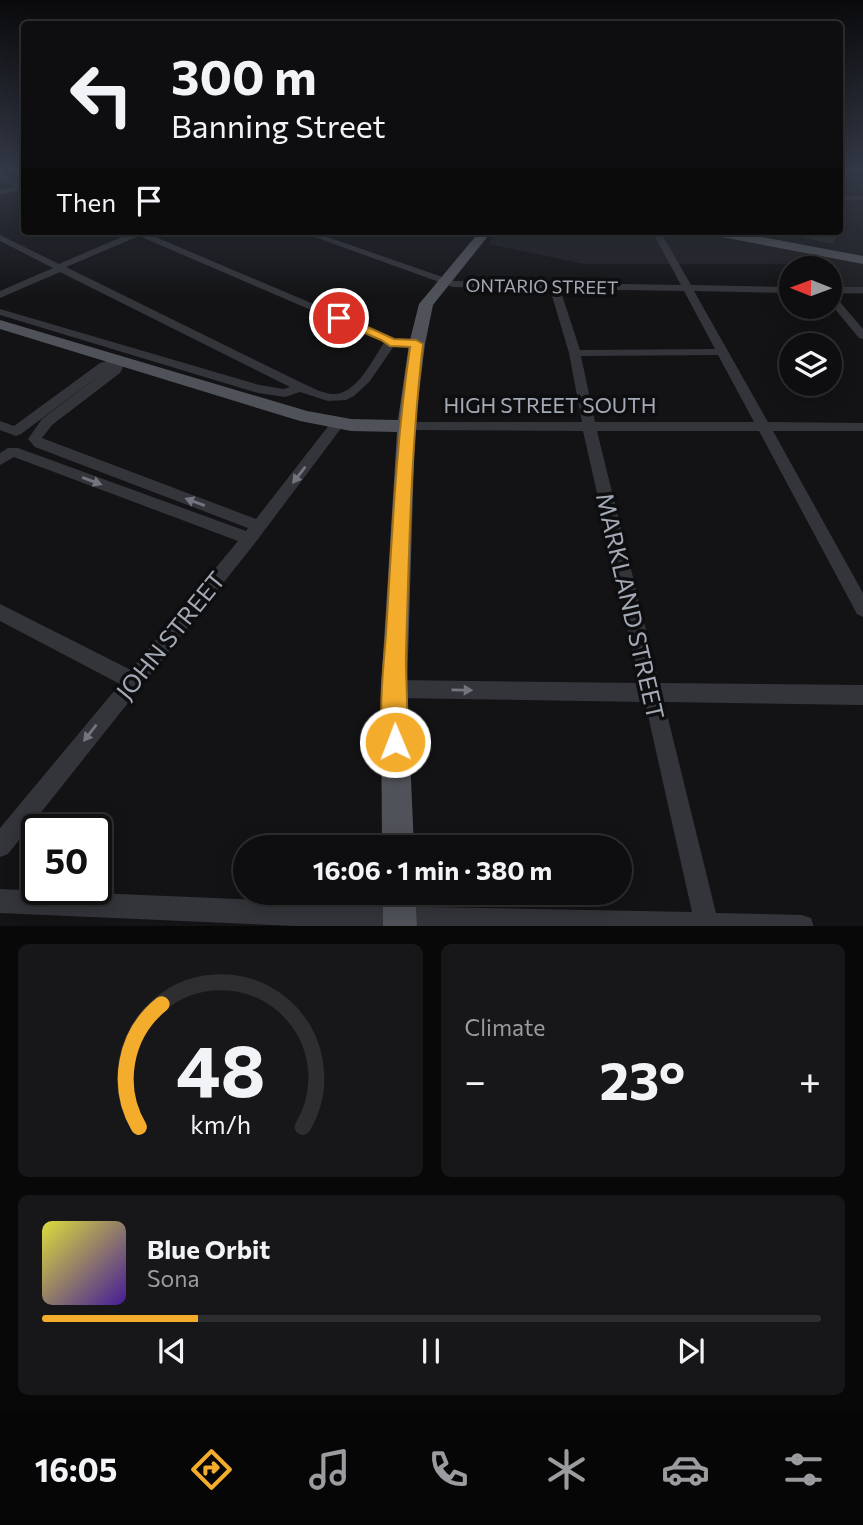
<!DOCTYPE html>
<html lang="en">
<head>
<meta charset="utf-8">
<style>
  :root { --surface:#0e0e10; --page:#171719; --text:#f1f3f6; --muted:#9b9c9f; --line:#2e2e30; --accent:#f4ac2c }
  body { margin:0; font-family:Commissioner,sans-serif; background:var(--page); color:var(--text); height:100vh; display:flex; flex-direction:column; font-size:26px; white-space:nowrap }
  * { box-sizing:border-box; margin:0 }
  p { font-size:23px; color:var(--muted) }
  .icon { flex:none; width:38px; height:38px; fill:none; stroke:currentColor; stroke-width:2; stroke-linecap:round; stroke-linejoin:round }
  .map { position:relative; height:926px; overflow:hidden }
  .details { display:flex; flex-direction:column; gap:18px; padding:18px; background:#080809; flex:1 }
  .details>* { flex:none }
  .top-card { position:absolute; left:21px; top:21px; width:822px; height:214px; border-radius:7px; box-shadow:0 4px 18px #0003,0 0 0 2px var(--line); background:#0e0e10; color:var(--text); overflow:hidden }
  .needle { width:46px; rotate:271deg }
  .fabs { position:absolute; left:779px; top:256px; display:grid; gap:14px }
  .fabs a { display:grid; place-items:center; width:63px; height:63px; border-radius:50%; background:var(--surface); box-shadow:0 4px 18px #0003,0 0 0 2px var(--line); font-size:35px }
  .speed { position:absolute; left:21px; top:814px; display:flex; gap:14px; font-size:35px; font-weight:700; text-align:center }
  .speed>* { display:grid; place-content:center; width:91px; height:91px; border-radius:50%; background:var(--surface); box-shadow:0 4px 18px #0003,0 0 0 2px var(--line); line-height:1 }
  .speed .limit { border:4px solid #111; border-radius:10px; background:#fff; color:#111 }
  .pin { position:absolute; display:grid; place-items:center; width:60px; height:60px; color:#fff; margin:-30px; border:4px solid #fff; border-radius:50%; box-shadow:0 2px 7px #0007 }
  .me { position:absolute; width:77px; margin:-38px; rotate:359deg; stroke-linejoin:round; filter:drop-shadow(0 0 5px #0008) }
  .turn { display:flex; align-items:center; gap:24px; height:147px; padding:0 35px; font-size:32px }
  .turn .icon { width:91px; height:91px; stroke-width:2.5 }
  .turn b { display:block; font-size:49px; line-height:60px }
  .then { display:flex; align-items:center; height:66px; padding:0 35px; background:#0003; gap:14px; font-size:26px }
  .big { font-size:52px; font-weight:700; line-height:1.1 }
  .details .widget { flex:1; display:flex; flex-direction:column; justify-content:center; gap:10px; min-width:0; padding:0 24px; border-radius:10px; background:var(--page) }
  .details .dial { align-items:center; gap:0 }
  .dial svg { height:182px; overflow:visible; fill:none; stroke:var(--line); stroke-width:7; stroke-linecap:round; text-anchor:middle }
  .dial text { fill:var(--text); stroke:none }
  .song { display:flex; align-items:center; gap:21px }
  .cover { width:84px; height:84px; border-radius:10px; background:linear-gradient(135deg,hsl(60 70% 55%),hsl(260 70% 35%)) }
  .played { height:7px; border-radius:4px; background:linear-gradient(90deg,var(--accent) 20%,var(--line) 20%) }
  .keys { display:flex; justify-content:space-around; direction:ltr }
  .heat { display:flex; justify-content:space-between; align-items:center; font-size:38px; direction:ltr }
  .details .tiles { flex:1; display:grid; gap:18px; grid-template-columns:1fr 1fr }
  .widget:last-child { grid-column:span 2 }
  .trip { position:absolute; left:233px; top:835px; width:399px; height:70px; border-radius:35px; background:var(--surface); box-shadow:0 4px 18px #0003,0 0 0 2px var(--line); font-weight:700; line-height:70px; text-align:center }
  .tabs { display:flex; height:112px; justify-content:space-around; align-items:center; background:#060606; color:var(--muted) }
  .tabs .icon { width:49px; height:49px }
  .tabs .selected { color:var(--accent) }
  .tabs b { font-size:32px; color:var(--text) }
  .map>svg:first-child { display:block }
</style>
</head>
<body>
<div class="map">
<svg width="863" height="927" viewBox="0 0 863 927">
  <rect width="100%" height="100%" fill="#131315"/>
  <!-- built -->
  <path fill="#1f1f22" d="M840 176H863V294H830V268H798L794 264H585L488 244 497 231H840Z"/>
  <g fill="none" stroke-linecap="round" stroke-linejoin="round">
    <!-- minor -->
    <path fill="#34353a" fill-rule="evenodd" d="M0 174 24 183V189L0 195V190L15 186 0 179Z
      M840 196H863V200H840Z
      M130 231H147L146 233 389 336 396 343 370 381 354 396 346 400 328 401 300 392 285 397 258 393 0 315V309L259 385 284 389 290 387 60 272 0 298V291L53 268 0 241V235L59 264 131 233ZM139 236 381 340 384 343C372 360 356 396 332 394 322 393 313 388 304 384L66 267Z
      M298 231H310L454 281 681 285 652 231H660L691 285 791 287V293L694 291 768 422 863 423V431H773L863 593V617L857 614 759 431H597L659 683 863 685V705L664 702 716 913 802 915 811 918 814 927H318L0 913V889L428 907 692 912 645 702 394 698 387 696 384 689 387 682 394 680 640 683 583 431 406 430 399 426 406 422H582L569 353 550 289 453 287ZM560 289 684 291 715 349 580 350ZM718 355 754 422H595L581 356Z
      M466 231H479L486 235 482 238Z
      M830 287H863V293H830Z
      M830 294 834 295 863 329V339L859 338 830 303Z
      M121 357 127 360 120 373 52 425 42 438 256 519 333 420H343L345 423 255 543 8 854 0 857V828L120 684 0 621V604L131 670 238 541 14 457 0 465V453L8 448H18L246 531 248 528 35 447 28 439 42 419 111 367 21 434 16 436 0 430V421L14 426 100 363Z"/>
    <!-- major -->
    <path fill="#505259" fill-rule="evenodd" d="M480 231H492L433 305 425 344 415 426 407 689 414 847H382L381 689 397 432 351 431 300 421 0 329V320L307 411 351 419 398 420 409 344 419 304Z
      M705 231H730L863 256V264L711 235Z
      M383 892H415L417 927H383Z"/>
  </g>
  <!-- wall -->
  <path fill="#2f2f33" d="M788 231H840L833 244 805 238 803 235H791Z"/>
  <!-- one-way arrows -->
  <defs><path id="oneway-solid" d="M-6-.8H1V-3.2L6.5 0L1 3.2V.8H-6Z" transform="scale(1.75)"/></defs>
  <g fill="#72757e">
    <use href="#oneway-solid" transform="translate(299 475) rotate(128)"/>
    <use href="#oneway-solid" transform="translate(92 481) rotate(20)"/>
    <use href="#oneway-solid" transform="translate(195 502) rotate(-160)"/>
    <use href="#oneway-solid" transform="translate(462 690) rotate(1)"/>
    <use href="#oneway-solid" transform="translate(90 733) rotate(128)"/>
  </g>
  <!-- sky -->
  <linearGradient id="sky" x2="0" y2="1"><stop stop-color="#0a0a0c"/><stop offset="0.57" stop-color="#333946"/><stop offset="1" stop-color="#333946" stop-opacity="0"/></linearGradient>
  <rect width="863" height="299" fill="url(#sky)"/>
  <!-- route -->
  <path fill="#f4ac2c" stroke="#9f701d" stroke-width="2" d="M339 314 394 339 416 340 423 344C411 447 409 550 406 654 405 678 411 731 403 750L395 753 387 750C376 724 384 663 386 634 392 538 396 442 410 347L390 346 381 340 334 320 333 318Z"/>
  <g text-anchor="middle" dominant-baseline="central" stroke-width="7" stroke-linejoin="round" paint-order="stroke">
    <!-- far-street labels -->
    <g font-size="18" fill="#a4aab5" stroke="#0e0e10">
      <text transform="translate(542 286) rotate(1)">ONTARIO STREET</text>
    </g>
    <!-- street labels -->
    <g font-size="21" fill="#a4aab5" stroke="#0e0e10">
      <text x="550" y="404">HIGH STREET SOUTH</text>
    </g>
    <!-- near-street labels -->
    <g font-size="24" fill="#a4aab5" stroke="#0e0e10">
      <text transform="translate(631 606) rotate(77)">MARKLAND STREET</text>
      <text transform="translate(170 635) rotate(-51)">JOHN STREET</text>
    </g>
  </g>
</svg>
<div class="fabs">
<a><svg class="needle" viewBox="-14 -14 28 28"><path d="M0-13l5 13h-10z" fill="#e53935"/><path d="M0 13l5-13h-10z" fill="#9b9c9f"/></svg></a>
<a><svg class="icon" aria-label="layers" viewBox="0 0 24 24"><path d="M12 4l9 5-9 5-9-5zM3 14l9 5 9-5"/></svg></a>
</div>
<div class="speed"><div class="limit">50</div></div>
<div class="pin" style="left:339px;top:318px;background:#d93025"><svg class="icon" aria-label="arrive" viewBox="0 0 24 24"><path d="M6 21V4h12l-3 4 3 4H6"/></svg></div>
<svg class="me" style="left:395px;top:742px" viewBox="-20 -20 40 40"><circle r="17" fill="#f4ac2c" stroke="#fff" stroke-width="3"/><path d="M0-11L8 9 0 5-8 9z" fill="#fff"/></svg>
<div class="trip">16:06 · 1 min · 380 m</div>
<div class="top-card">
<div class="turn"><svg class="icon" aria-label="left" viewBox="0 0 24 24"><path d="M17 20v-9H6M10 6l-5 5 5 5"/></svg><div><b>300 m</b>Banning Street</div></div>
<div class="then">Then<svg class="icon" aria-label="arrive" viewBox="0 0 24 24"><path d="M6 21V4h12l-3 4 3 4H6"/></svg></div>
</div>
</div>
<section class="details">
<div class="tiles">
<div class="widget dial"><svg viewBox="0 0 100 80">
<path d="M14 69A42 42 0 1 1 86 69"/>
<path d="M14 69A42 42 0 0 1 24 15" stroke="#f4ac2c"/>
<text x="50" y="56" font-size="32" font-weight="700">48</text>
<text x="50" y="72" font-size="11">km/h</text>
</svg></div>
<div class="widget"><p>Climate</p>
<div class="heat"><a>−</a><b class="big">23°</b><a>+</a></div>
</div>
<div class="widget">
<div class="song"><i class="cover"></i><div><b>Blue Orbit</b><p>Sona</p></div></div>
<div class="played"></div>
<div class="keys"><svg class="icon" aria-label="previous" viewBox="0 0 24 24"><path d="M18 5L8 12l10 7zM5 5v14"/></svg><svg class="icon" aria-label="pause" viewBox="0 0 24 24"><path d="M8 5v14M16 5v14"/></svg><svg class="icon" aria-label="next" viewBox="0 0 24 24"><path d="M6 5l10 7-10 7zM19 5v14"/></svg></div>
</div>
</div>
</section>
<nav class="tabs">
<b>16:05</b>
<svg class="icon selected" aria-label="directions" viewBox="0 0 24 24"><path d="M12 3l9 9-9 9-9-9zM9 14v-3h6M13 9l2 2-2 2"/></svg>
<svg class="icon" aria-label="music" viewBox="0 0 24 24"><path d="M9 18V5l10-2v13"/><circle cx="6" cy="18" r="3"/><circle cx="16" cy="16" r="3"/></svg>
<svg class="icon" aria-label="phone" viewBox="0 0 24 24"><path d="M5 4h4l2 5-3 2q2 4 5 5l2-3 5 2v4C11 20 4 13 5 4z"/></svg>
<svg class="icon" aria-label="climate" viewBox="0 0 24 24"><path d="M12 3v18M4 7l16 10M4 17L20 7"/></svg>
<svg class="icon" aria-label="car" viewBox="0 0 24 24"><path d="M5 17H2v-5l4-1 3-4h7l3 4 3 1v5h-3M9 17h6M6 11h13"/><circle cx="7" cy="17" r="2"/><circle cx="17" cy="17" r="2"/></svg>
<svg class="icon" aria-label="filters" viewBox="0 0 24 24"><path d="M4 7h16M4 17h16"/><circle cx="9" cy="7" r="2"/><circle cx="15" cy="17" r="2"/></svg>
</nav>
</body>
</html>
